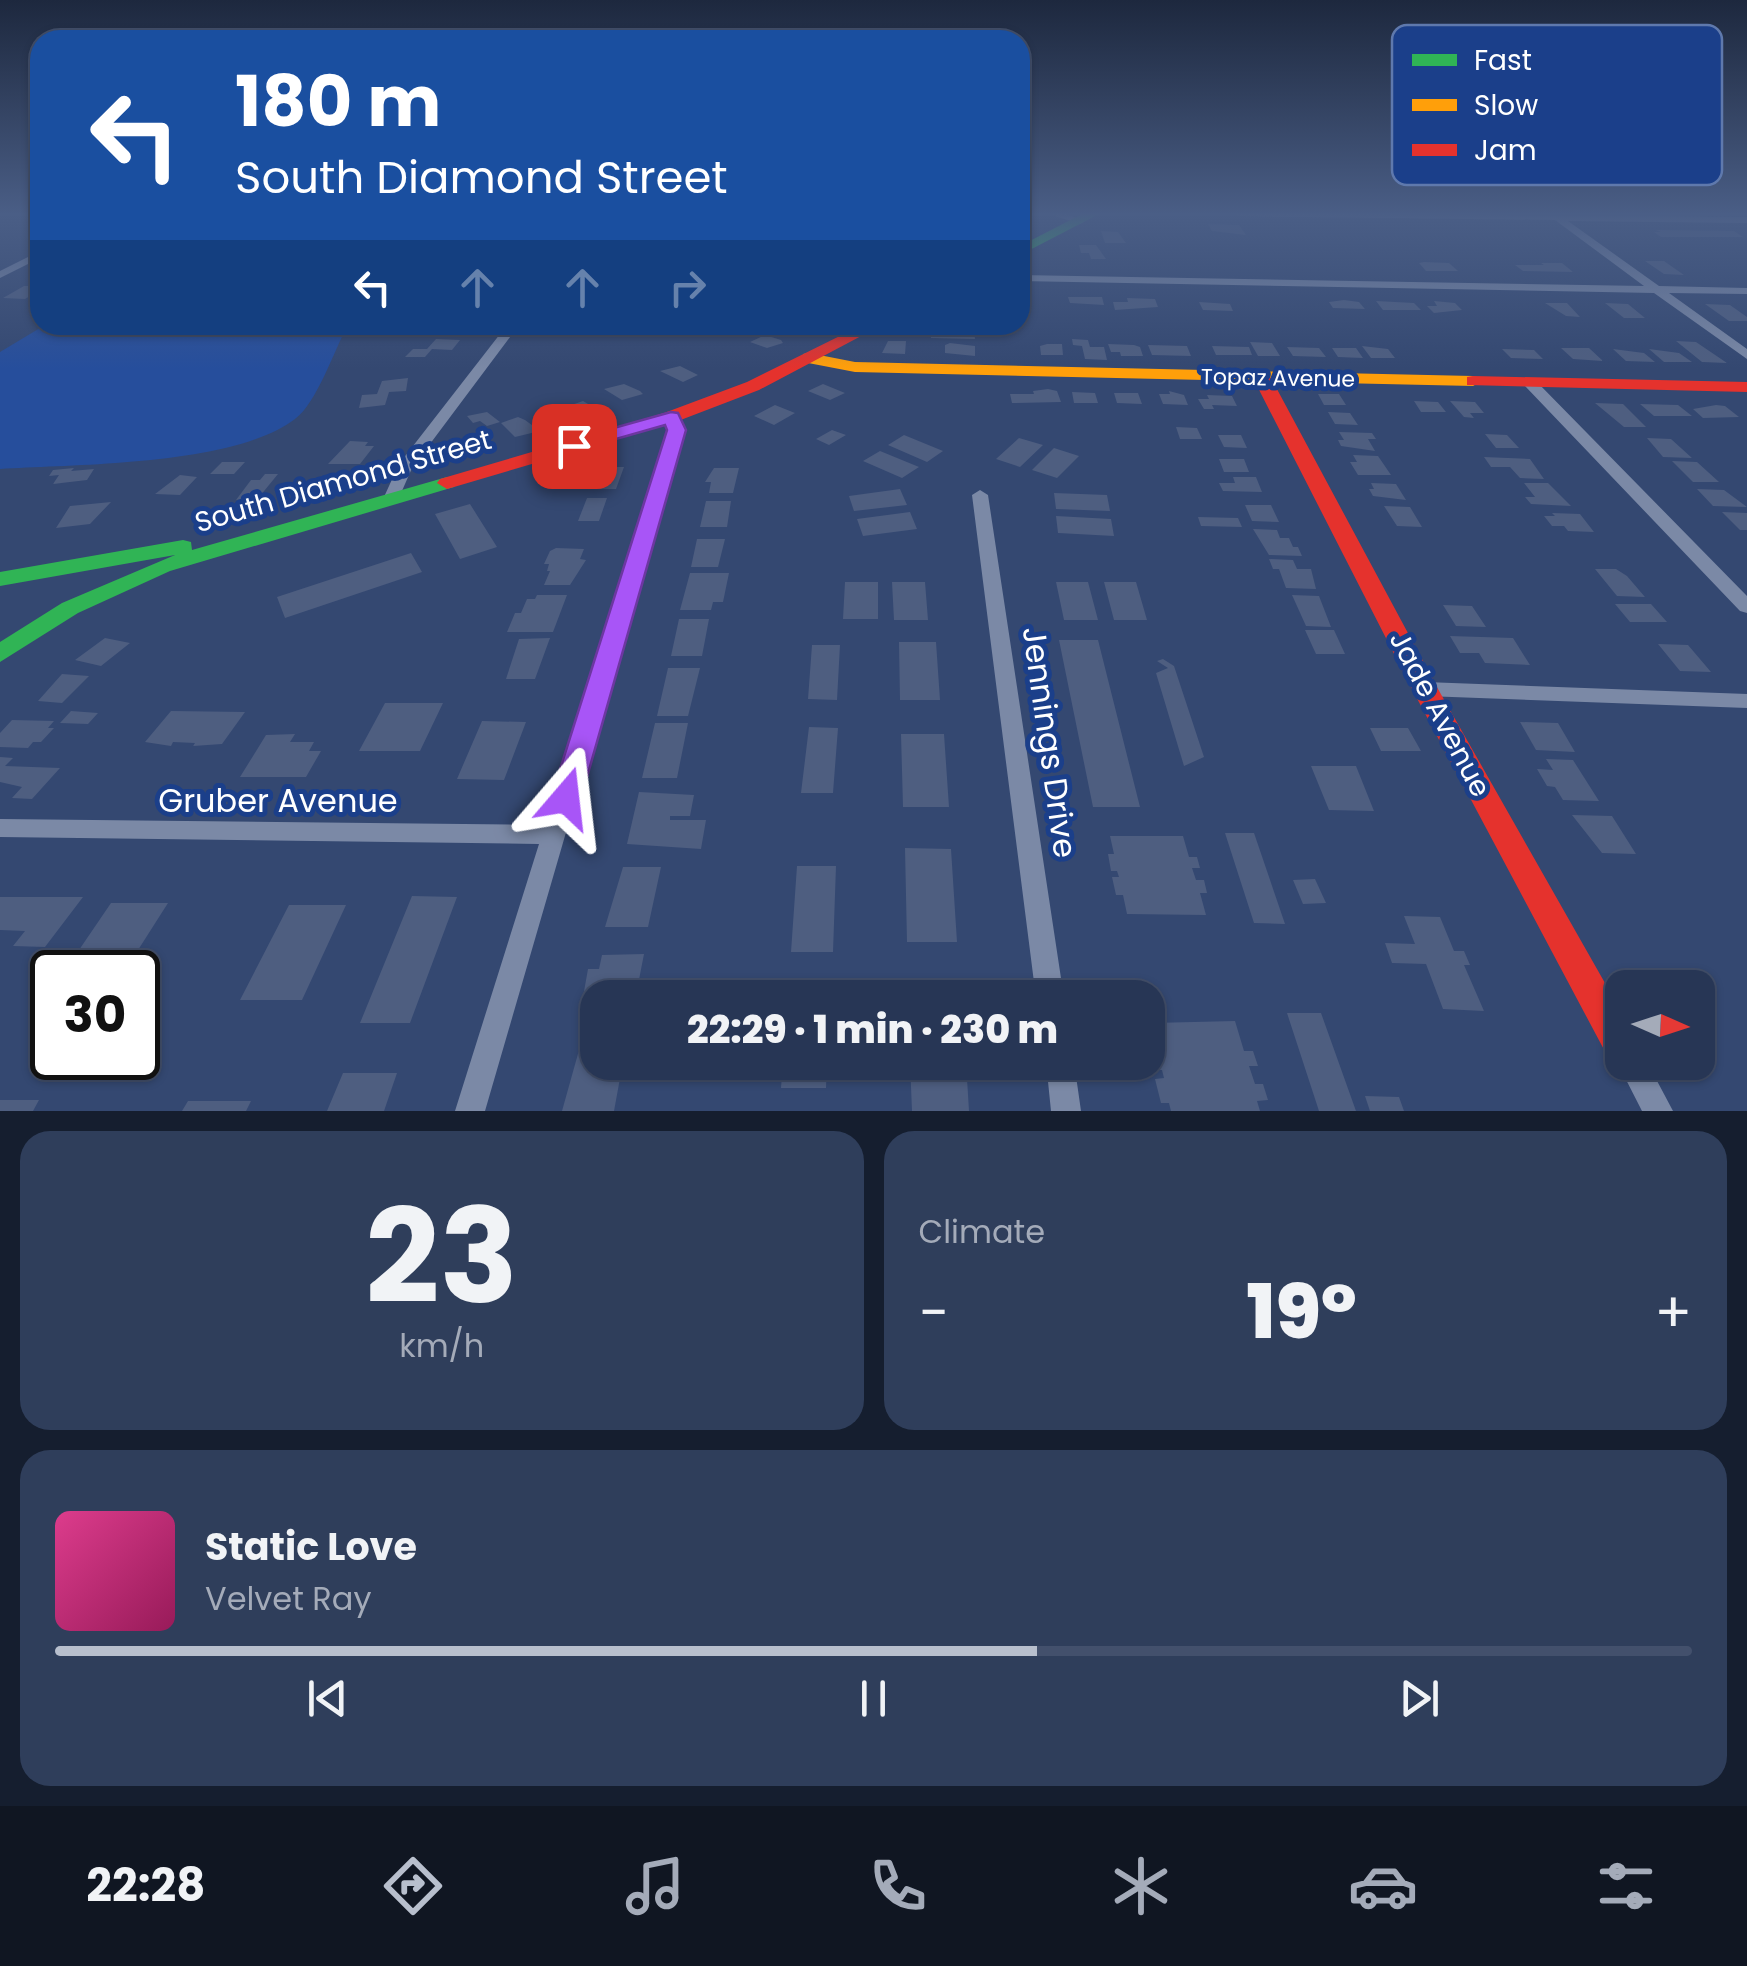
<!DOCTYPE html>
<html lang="en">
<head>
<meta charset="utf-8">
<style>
  :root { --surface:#273655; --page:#2f3e5b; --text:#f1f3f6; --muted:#a4abb9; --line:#43506c; --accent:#b8bfcd }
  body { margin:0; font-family:Poppins,sans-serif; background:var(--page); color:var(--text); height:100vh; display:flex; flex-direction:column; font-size:38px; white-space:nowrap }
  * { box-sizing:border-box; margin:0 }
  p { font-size:32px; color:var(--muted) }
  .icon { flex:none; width:55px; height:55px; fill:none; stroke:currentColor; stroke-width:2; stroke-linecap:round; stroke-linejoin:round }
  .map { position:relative; height:1111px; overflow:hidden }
  .side { display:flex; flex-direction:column; gap:20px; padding:20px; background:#151e2f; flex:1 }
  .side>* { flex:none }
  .guide { position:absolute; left:30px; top:30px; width:1000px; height:305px; border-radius:30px; box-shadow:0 2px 8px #0004,0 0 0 2px var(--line); background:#1a4fa0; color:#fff; overflow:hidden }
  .needle { width:65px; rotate:93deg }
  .tools { position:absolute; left:1605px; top:970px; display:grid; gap:20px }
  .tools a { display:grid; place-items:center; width:110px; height:110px; border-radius:20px; background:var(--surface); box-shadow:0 2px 8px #0004,0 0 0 2px var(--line); font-size:50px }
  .speed { position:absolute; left:30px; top:950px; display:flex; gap:20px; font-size:50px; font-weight:700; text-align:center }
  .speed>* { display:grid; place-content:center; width:130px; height:130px; border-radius:50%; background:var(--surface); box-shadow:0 2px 8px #0004,0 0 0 2px var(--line); line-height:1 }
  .speed .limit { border:5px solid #111; border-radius:15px; background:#fff; color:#111 }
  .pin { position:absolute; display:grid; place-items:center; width:85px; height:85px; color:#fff; margin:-42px; border-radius:20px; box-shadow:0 5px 15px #0006 }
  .me { position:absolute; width:110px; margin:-55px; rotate:17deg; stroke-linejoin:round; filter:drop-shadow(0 0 8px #0008) }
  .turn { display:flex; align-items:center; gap:35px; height:210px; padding:0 40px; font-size:45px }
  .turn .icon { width:130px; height:130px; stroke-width:2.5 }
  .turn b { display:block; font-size:70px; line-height:85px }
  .lanes { display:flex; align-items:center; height:95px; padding:0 40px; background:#0003; justify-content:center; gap:50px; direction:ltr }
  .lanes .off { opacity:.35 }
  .big { font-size:75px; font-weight:800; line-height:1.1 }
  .side .widget { flex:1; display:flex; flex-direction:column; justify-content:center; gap:15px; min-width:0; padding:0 35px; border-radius:30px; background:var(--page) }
  .side .dial { align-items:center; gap:0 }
  .dial b { font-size:130px; line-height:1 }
  .song { display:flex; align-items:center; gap:30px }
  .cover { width:120px; height:120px; border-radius:15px; background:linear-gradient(135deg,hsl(330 70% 55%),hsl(330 70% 35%)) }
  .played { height:10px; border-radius:5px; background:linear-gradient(90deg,var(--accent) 60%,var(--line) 60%) }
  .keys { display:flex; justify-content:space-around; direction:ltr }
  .heat { display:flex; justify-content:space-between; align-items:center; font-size:55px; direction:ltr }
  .side .tiles { flex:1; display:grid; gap:20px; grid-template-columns:1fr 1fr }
  .widget:last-child { grid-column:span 2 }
  .trip { position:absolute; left:580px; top:980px; width:585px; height:100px; border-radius:30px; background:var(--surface); box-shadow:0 2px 8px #0004,0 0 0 2px var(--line); font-weight:800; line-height:100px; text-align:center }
  .dock { display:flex; height:160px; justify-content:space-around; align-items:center; background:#101622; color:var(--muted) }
  .dock .icon { width:70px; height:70px }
  .dock .current { color:var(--accent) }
  .dock b { font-size:45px; color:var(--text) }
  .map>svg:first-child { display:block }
</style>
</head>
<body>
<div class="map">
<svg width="1747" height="1111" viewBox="0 0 1747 1111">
  <rect width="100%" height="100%" fill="#344871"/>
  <!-- green -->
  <path fill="#264e9c" d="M45 325H348C334 350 317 403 295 419 233 466 78 464 0 469V352Z"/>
  <!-- building -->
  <path fill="#4e5e80" d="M1208 224 1239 225 1246 235 1212 231Z
    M1656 230 1734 231 1743 237H1661L1654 232H1661Z
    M1101 231 1118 232 1126 243H1105Z
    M1079 245H1096L1106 259H1091L1089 253H1081Z
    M1645 261H1664L1684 275 1664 274Z
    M1424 262 1449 263 1458 271H1426L1419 263Z
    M1541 263H1562L1573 272 1523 271 1515 265H1544Z
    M24 286H40V290L25 299 3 298Z
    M1068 297H1102L1104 305 1070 303Z
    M1127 298 1155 299 1158 307 1115 310 1113 302H1128Z
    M1344 300 1359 302 1365 309 1333 308 1329 302Z
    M1376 301 1414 303 1421 310H1383Z
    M1434 301 1455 303 1462 310 1434 313 1427 306H1437Z
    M1199 302 1230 304 1233 311 1203 310Z
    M1545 303H1567L1580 317 1566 316Z
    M1605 303 1628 304 1645 318H1624Z
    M1705 304 1730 305 1747 317V321H1729Z
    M931 325 974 331 975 339 931 338Z
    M765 335 781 340 783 343 767 348 750 342Z
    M436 339 460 340 452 350 432 349 425 357H405L413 349H427Z
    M1072 339 1088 340 1090 347H1104L1107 360 1085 359 1082 346 1073 345Z
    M888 341H906L905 354 882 353Z
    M1676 341 1696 342 1727 363 1702 362Z
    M1250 342 1272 343 1280 356H1258Z
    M950 343 975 346V356L945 353V345Z
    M1047 344H1062L1063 355H1041L1040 346Z
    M1108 344 1134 345 1140 347 1143 356H1121L1120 352H1111Z
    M1148 345 1187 346 1191 356 1152 355Z
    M1212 346 1249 347 1252 355H1216Z
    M1362 346 1388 349 1395 358H1371Z
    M1287 347 1319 348 1326 357 1293 356Z
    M1332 348H1356L1363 358 1338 357Z
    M1561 348H1589L1603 361 1573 359Z
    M1502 349 1534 350 1543 359 1511 358Z
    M1613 349 1644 353 1655 362 1626 361Z
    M1649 349 1679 353 1692 362H1664Z
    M680 366 698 375 683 382 660 371Z
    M408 378 406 391 389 392 385 405 359 408 362 395 377 394 382 381Z
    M624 384 640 391 643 394 622 400 604 389Z
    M823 384 845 393 830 400 808 391Z
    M1048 389 1057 391 1061 402 1012 403 1010 394H1034L1033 391Z
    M1169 391 1184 395 1188 405 1163 404 1159 394H1170Z
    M1072 392 1095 393 1098 403H1074Z
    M1114 393H1138L1142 404 1117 403Z
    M1318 394H1339L1346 405H1324Z
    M1207 395 1232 396 1237 406 1212 405 1214 409H1204L1198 399H1209Z
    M583 401 600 411 584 419 563 408Z
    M1414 401 1438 402 1446 412H1421Z
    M1450 401 1475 402 1484 413H1470L1474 418 1464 417Z
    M1595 403 1623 404 1646 427H1624Z
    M1640 404 1678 405 1692 416H1654Z
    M775 405 795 413 774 425 754 416Z
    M1716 405 1725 406 1739 417 1703 418 1693 409Z
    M487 412 500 422 487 426 480 421 473 423 467 416Z
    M1328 412 1350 413 1358 425 1335 424Z
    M518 417 525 420 540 431 515 437 501 423Z
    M1176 427 1197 428 1202 439H1180Z
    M832 430 846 435 829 445 816 439Z
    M1339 432 1372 433 1376 439H1368L1375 451 1341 446 1338 440H1344Z
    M1485 434 1507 435 1519 448H1496Z
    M904 435 943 451 927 462 888 445Z
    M1218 435H1241L1247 448 1224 447Z
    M1019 438 1043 445 1020 467 996 459Z
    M1647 438 1671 439 1692 458 1663 457Z
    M350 441 368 442 365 446H374L360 464H328Z
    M1054 448 1079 456 1057 478 1032 470Z
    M880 451 919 467 902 478 863 461Z
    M1353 455 1378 456 1391 475H1358L1350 462H1357Z
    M1484 457 1530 459 1544 479 1520 478 1510 467H1491Z
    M1219 459H1244L1249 472H1224Z
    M1672 461 1697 462 1719 482H1693Z
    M222 462H245L234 474H210Z
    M603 467H624L616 489H596Z
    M74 468 71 471 94 469 87 480 53 484 59 475 49 476 53 470Z
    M714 468H739L733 493H709L711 482H705Z
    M265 474H278L260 496 236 500 251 480H260Z
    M180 475 197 477 180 495 155 494Z
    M1233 477H1256L1262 492 1223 491 1219 483H1235Z
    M1371 483 1396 484 1406 500 1373 496 1369 489H1374Z
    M1524 483H1548L1571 506 1531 504 1525 497H1535Z
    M900 489 907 505 854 511 849 496Z
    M1697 489 1724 490 1747 507 1713 506Z
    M1054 493 1107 495 1110 511 1056 509Z
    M587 498H607L599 521H578Z
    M706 501H731L727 527H700Z
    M111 502 90 524 56 528 70 506Z
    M470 504 497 547 460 559 435 514Z
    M1245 505H1271L1279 522 1252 521Z
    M1384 506 1410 507 1422 527 1397 526Z
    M910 512 917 529 863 536 857 519Z
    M1722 512 1747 513V530H1740Z
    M1552 513 1580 514 1594 532 1568 531 1564 526H1552L1544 516H1555Z
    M1056 516 1111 519 1114 536 1058 533Z
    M1198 517 1238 518 1242 527 1201 526Z
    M1253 529 1277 530 1280 538H1289L1293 547H1298L1302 556 1269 555Z
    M697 539H725L718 567H691Z
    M556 548 584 549 580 559 586 560 570 585H544L550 571H547L549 564H544L550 551Z
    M411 553 422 572 285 618 277 597Z
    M1269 559 1293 560 1297 569H1311L1316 589 1286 588 1279 569H1273Z
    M1595 569H1616L1627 576 1645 597 1617 596Z
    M690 573H729L723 602H713L711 610H680Z
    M845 582H878V619H843Z
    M892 582H925L928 620H894Z
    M1056 582H1088L1098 620H1064Z
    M1104 582H1136L1147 620H1114Z
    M537 595H567L553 632H507L515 613H521L527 599H535Z
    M1292 595 1319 596 1331 627 1306 626Z
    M1615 604H1651L1667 622H1630Z
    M1443 605 1472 606 1486 627 1456 626Z
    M679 619H709L702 656H671Z
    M1305 630H1334L1345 654H1316Z
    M1450 636 1513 638 1530 665 1485 663 1479 653H1460Z
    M105 638 130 643 101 666 75 660Z
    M550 638 535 679H506L519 639Z
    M1059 640H1098L1140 807H1093Z
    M899 642H936L940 700H900Z
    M1658 644 1688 645 1711 672 1680 671Z
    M812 645H840L837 700 808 699Z
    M1163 659 1174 666 1204 757 1184 766 1156 673 1168 668 1157 661Z
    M668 668H700L688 716H657Z
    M62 674 89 676 62 703 38 701Z
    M385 703H443L420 751H359Z
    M71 711 98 713 88 724 60 723Z
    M171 711 245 712 222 744 193 746 195 743 173 742 171 746 145 742Z
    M12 720 54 721 48 728H54L41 742H33L28 748 0 747V733Z
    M482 721 526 722 504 780 457 779Z
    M1520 722 1558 723 1575 752 1536 750Z
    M655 723H688L677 778H642Z
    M809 727 838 728 833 793H801Z
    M1370 728H1408L1421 751H1381Z
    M295 734 290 742H314L309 751H321L306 777H240L266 735Z
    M901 734H944L949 807H903Z
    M0 757 13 758 5 766 60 768 32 799 12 798 22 787 0 782Z
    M1546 759 1573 760 1599 801 1563 800 1555 787 1547 786 1537 769 1553 770Z
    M1311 766H1356L1374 811 1329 810Z
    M639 792 694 795 690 816H670V820H706L701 849 627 844Z
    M1572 815 1612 816 1636 854 1602 853Z
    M1225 833H1254L1285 924 1254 923Z
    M1110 836H1183L1189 857H1197L1200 868H1192L1196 880H1204L1207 893H1200L1206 915 1127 914 1123 895H1116L1112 877H1119L1117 871H1111L1108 854H1114Z
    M905 848 951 849 957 942H907Z
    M797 866H836L833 952H791Z
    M623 867H661L648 927H605Z
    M1315 879 1326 903 1303 904 1293 880Z
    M412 896 457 897 410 1023H360Z
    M0 897H83L45 947 13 946 25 931 0 930Z
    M111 903H168L124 972H64Z
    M289 905H346L302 1000H240Z
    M1404 916 1440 917 1454 951H1464L1470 965H1464L1484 1011 1443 1009 1426 964 1392 963 1385 943 1415 944Z
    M644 954 636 995 598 998V1030H584L591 997H583L588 969H599L602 955Z
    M788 982H830V998H787Z
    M1287 1013H1321L1356 1111H1319Z
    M1235 1021 1244 1051H1253L1258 1066H1249L1255 1084H1263L1268 1100 1257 1101 1260 1111H1171L1169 1103H1161L1155 1079 1164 1078 1162 1070H1153L1148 1049 1158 1048 1152 1023Z
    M581 1043H598V1062H623L614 1111H562Z
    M752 1062H767L766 1078H750Z
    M783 1062H827L826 1088H781Z
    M910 1062H966L969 1111H912Z
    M343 1073H397L384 1111H327Z
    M1365 1096 1399 1097 1404 1111H1370Z
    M0 1100H39L33 1111H0Z
    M188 1101H251L246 1111H182Z"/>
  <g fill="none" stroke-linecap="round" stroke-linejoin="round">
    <!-- street -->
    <path fill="#7b89a6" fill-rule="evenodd" d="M1046 213H1063L1085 221 1080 224Z
      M1232 213 1747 217V223L1568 221 1659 286 1747 288V294L1669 293 1747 349V359L1654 293 1020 281V275L1644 286 1555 220 1237 216Z
      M40 251V258L0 278V271Z
      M507 325H519L412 468 398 500H386L384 497 399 464Z
      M1530 379 1535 380 1747 596V613L1740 611 1525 386V380Z
      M671 413 676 414 683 430 485 1111H455L539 844 0 837V819L545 825 669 430 664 417Z
      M980 490 988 495 1064 998H1036L972 495Z
      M1425 682 1747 694V708L1425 696 1418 694 1415 689 1418 684Z
      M1621 1052 1622 1062H1647L1673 1111H1642L1617 1062Z
      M1046 1062H1074L1081 1111H1051Z"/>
    <!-- fast -->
    <path fill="#30b455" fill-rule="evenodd" d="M1084 213H1101L1020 255V246Z
      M447 477 457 483 454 487 170 571 78 613 0 662V642L62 603 175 555 0 586V572L183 540 191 542 192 550Z"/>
    <!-- slow -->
    <path fill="#ff9f0a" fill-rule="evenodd" d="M809 353 855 362 1473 376 1482 381 1473 386 855 372 803 362V354Z"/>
    <!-- jam -->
    <path fill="#e5322d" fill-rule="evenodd" d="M862 325H882L759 390 678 421 454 487 447 489 437 483 440 479 664 413 747 382Z
      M1262 373 1271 378 1438 689 1622 1013V1062H1627L1622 1064 1609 1059 1412 689 1253 378Z
      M1473 376 1747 382V392L1467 385V377Z"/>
  </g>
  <!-- sky -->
  <linearGradient id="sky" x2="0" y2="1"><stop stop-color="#1d283e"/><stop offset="0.58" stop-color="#4a5e86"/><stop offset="1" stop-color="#4a5e86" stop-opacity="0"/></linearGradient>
  <rect width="1747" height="369" fill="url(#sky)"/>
  <!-- route -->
  <path fill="#a855f7" stroke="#6d37a1" stroke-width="2.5" d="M671 412 678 413 686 430 581 798 577 806 566 809 555 806 551 798 667 430 665 425 574 451 564 446 567 441Z"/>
  <g text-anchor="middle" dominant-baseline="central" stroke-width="10" stroke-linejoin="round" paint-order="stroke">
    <!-- far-street labels -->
    <g font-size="22" fill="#fff" stroke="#1b3f8a">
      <text transform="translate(1278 378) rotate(1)">Topaz Avenue</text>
    </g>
    <!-- street labels -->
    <g font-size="28" fill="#fff" stroke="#1b3f8a">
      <text transform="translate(343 481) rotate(-16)">South Diamond Street</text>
      <text transform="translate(1440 714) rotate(62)">Jade Avenue</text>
    </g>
    <!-- near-street labels -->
    <g font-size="32" fill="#fff" stroke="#1b3f8a">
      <text transform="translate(1050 742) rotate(82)">Jennings Drive</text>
      <text x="278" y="800">Gruber Avenue</text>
    </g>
  </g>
  <!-- legend -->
  <rect x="1392" y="25" width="330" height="160" rx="15" fill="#1b3f8a" stroke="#5f79ad" stroke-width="2.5"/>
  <rect x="1412" y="54" width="45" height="12" fill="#30b455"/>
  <rect x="1412" y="99" width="45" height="12" fill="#ff9f0a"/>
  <rect x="1412" y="144" width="45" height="12" fill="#e5322d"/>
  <g font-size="28" fill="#fff">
    <text x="1474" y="70">Fast</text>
    <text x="1474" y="115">Slow</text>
    <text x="1474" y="160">Jam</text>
  </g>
</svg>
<div class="tools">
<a><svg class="needle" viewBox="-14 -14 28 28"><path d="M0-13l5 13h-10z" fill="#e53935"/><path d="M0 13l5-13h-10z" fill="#a4abb9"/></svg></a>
</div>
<div class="speed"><div class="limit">30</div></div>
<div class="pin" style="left:574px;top:446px;background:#d93025"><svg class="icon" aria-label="arrive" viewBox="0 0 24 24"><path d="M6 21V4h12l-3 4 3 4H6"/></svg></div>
<svg class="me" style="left:566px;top:798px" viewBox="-20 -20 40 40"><path d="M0-17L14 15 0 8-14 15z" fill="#a855f7" stroke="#fff" stroke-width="4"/></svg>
<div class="trip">22:29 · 1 min · 230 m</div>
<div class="guide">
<div class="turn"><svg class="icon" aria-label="left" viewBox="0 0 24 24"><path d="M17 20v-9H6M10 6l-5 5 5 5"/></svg><div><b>180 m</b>South Diamond Street</div></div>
<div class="lanes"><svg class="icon" aria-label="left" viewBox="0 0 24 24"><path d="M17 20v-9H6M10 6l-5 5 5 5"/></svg><svg class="icon off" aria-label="ahead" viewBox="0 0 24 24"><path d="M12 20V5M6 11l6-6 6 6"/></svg><svg class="icon off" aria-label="ahead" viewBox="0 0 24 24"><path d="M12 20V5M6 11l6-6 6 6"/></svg><svg class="icon off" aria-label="right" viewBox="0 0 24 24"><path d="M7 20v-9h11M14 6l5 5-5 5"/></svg></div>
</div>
</div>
<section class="side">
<div class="tiles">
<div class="widget dial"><b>23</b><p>km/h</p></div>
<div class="widget"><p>Climate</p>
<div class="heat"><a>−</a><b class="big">19°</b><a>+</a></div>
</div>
<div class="widget">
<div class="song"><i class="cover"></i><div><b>Static Love</b><p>Velvet Ray</p></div></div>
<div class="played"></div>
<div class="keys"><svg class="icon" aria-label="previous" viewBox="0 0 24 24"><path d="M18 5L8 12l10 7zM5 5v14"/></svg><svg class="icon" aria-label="pause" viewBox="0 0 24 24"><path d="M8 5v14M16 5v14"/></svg><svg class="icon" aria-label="next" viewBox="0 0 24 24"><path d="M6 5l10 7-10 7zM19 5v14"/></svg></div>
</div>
</div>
</section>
<nav class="dock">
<b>22:28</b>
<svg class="icon current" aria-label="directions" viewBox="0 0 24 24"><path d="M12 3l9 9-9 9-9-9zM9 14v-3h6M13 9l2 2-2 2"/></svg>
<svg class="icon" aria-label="music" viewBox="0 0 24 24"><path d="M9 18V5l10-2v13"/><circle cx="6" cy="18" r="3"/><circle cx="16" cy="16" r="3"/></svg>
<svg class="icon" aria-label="phone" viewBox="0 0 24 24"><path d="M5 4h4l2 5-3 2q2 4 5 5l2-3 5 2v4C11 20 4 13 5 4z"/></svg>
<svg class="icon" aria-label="climate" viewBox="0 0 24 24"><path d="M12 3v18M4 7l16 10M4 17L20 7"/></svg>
<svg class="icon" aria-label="car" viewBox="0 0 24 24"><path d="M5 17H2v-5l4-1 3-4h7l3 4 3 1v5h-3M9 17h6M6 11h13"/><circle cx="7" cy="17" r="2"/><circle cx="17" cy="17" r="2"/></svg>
<svg class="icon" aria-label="filters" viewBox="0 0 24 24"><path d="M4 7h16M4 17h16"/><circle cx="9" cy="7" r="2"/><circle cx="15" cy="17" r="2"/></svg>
</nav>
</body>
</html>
